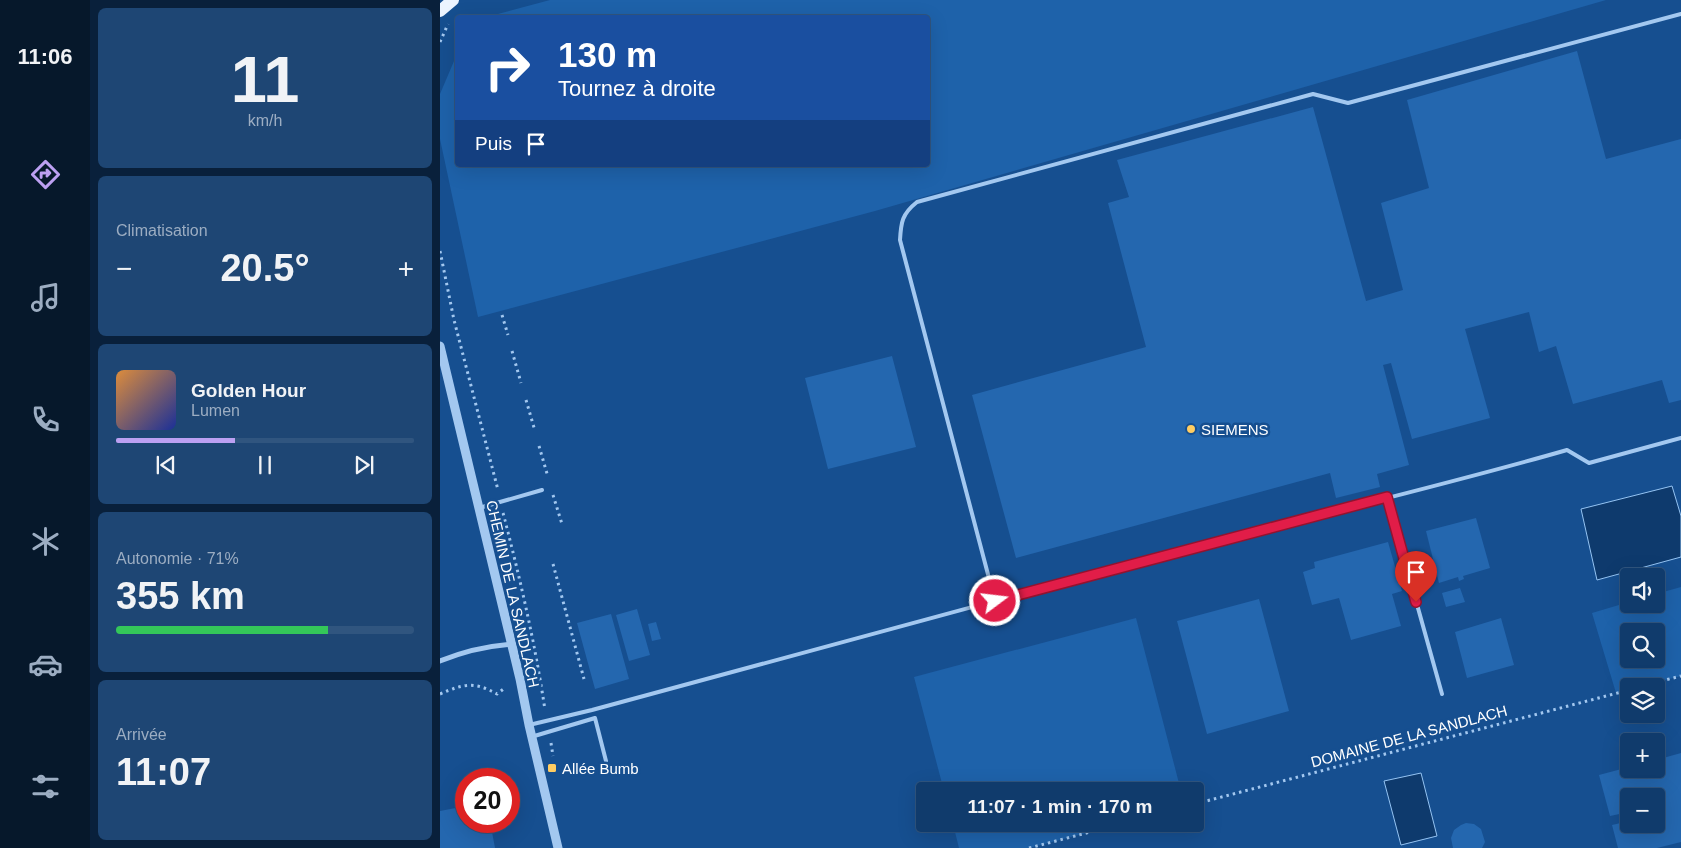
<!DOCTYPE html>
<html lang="fr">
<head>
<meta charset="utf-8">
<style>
  :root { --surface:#103b6c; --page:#1e4674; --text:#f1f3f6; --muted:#9cadc2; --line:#30557f; --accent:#bca0f2 }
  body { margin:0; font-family:Arial,sans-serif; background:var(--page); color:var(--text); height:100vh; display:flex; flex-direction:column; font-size:19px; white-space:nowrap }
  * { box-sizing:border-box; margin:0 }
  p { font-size:16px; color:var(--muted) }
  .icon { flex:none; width:28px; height:28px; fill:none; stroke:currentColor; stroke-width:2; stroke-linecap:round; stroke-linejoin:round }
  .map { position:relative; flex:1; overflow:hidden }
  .drawer { display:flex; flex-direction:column; gap:8px; padding:8px; background:#09203b; width:350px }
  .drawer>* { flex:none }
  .guide { position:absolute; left:15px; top:15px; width:475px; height:152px; border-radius:5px; box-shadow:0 5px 20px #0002,0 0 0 1px var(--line); background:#1a4fa0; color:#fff; overflow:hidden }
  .buttons { position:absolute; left:1180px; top:568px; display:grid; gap:10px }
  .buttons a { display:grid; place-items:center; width:45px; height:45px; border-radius:5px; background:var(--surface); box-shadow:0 5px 20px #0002,0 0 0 1px var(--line); font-size:25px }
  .speed { position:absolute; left:15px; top:768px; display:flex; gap:10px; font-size:25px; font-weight:700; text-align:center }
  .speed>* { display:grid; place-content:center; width:65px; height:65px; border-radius:50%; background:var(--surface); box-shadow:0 5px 20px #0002,0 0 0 1px var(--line); line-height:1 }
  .speed .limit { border:8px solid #d22; background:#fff; color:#111 }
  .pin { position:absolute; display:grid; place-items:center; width:42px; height:42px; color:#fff; margin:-51px -21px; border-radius:50% 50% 50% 0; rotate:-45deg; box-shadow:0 0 5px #0007 }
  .pin .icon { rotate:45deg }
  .me { position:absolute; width:55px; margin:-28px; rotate:75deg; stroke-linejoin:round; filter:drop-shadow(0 0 4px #0008) }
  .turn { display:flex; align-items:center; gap:18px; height:105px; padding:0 20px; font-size:22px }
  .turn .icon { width:65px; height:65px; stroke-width:2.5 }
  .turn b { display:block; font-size:35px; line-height:42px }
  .then { display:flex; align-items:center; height:48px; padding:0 20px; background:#0003; gap:10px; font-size:19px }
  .big { font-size:38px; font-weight:800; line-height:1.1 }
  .drawer .widget { flex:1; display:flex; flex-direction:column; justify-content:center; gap:8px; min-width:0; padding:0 18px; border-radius:8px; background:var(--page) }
  .drawer .dial { align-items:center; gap:0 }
  .dial b { font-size:65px; line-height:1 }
  .song { display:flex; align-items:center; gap:15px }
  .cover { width:60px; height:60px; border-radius:8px; background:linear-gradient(135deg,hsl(30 70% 55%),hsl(230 70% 35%)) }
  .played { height:5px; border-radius:2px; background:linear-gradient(90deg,var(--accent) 40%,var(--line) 40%) }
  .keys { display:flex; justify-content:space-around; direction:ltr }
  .heat { display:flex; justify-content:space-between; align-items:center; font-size:28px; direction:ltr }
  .charge { height:8px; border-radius:4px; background:linear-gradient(90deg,#34c759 71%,var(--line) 0) }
  .trip { position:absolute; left:476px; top:782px; width:288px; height:50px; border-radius:5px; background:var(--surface); box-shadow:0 5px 20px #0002,0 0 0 1px var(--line); font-weight:800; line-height:50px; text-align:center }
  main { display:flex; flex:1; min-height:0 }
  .dock { display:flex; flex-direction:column; width:90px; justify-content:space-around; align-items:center; background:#06182b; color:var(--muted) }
  .dock .icon { width:35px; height:35px }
  .dock .on { color:var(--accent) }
  .dock b { font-size:22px; color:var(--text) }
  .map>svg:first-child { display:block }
</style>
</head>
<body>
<main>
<nav class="dock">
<b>11:06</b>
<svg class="icon on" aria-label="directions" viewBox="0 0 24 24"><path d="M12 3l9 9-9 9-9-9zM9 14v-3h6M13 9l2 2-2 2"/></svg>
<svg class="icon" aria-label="music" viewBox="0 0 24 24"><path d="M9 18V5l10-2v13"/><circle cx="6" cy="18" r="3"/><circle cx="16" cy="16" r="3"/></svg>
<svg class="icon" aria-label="phone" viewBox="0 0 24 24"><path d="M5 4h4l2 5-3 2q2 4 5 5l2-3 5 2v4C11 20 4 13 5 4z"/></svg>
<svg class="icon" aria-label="climate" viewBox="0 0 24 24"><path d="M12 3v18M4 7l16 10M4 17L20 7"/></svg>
<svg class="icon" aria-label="car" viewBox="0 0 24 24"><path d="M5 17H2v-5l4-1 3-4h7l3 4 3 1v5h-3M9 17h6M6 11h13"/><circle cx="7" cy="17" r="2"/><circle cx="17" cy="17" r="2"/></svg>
<svg class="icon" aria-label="filters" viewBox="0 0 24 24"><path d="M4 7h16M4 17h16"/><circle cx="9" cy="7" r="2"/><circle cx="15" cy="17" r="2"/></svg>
</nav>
<section class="drawer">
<div class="widget dial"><b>11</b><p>km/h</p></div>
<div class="widget"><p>Climatisation</p>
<div class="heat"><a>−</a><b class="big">20.5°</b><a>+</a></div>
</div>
<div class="widget">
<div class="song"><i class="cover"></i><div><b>Golden Hour</b><p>Lumen</p></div></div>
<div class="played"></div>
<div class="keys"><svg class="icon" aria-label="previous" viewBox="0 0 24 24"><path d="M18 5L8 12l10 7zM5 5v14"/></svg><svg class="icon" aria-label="pause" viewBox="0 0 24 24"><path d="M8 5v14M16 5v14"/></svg><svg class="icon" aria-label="next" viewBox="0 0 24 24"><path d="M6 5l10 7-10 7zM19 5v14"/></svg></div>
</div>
<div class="widget"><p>Autonomie · 71%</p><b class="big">355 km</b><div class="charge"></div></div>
<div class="widget"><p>Arrivée</p><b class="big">11:07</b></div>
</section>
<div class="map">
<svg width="1241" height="848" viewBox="0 0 1241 848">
  <rect width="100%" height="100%" fill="#164f90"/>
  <!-- green -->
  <path fill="#1e62aa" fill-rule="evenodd" d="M110 0H1166L435 211 38 317 0 139V94L17 54 18 165H488V18L47 17Z
    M1241 587V676L1202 686H1189V690L1176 693 1152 613 1189 602V604H1216V594ZM1189 631H1216V659H1189Z
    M696 618 741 791H504L474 677Z
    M513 824H681L589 848H519Z"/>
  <!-- water -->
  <path fill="#0e3a6d" stroke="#95c4f3" d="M1232 486 1241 516V557L1157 580 1141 509Z
    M981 773 997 836 961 845 944 781Z"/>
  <!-- building -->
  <path fill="#2467af" d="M1137 51 1166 159 1241 139V400L1229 403 1222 380 1133 404 1116 346 1099 352 1089 312 1025 329 1050 418 972 439 951 363 943 365 969 465 937 474 940 487 896 498 890 473 576 558 532 395 706 347 668 203 689 197 677 160 873 107 926 301 963 290 941 203 989 188 967 100Z
    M452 356 476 447 388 469 365 378Z
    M1036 518 1050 568 1023 576 1024 579 1019 581 1018 577 999 583 986 531Z
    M948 542 962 591 952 594 961 626 911 640 899 598 872 605 863 572 875 568 874 562Z
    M1020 588 1025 602 1006 607 1002 593Z
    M819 599 849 711 767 734 737 621Z
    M197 609 210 655 189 661 176 615Z
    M171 614 189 679 155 689 137 623Z
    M1061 618 1074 665 1027 678 1015 632Z
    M216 622 221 639 212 641 208 624Z
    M1241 753V842L1217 848H1178L1172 825 1189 821V824H1216V796H1189V812L1170 816 1159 775 1189 767V769H1216V760Z
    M26 806V821H50L55 848H0V811Z
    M1026 823 1034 824 1041 829 1045 842 1042 848H1013L1011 838 1014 830 1021 825Z"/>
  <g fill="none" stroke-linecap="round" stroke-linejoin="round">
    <!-- path -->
    <path stroke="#a3c8f0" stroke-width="3" stroke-dasharray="2.5 4" stroke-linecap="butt" d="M0 42 8 24
      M0 251 14 320 58 490
      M62 315 68 335
      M72 351 81 383
      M86 400 95 431
      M99 446 108 477
      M113 495 122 524
      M63 513C80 578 95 643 105 710
      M113 564 144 679
      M1202 686 1241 676
      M0 694C23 684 34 681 57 694L66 687
      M111 743 113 756
      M755 804 1189 690
      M589 848 681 824"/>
    <!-- service -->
    <path stroke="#a3c8f0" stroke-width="4" d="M947 497 1002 694
      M39 508 102 490
      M555 601 460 240C461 222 462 214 477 202L873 94 908 103 1241 14
      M89 725 152 710C358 654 563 598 769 544 888 512 1009 484 1127 450L1149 463 1241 438
      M91 737 155 718 166 761"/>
    <!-- minor -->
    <path stroke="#a3c8f0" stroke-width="5" d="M0 661C24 651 47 646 72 644"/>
    <!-- tertiary -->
    <path stroke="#a3c8f0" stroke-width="9" d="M0 346 80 679 89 725 118 848"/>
    <!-- primary -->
    <path stroke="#ecf4ff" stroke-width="12" d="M0 11 13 0"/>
  </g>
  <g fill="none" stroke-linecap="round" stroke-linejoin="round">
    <!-- route casing -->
    <g stroke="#92132f" stroke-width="12">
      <path id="route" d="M555 601 947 497 976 602"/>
    </g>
    <!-- route -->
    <use href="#route" stroke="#e11d48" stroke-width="9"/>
  </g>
  <!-- markers -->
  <g fill="#ffcd62" stroke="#164f90" stroke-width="2">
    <circle cx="751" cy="429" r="5"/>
    <rect x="107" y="763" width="10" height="10" rx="2.5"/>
  </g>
  <g text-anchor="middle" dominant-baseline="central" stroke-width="5" stroke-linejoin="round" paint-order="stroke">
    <!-- poi labels -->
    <g font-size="15" fill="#fff" stroke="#164f90" text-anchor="start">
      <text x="761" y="429">SIEMENS</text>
      <text x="122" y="768">Allée Bumb</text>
    </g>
    <!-- street labels -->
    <g font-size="15" fill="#fff" stroke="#164f90">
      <text transform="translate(73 594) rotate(77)">CHEMIN DE LA SANDLACH</text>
      <text transform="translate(969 736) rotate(-15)">DOMAINE DE LA SANDLACH</text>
    </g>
  </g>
</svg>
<div class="buttons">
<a><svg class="icon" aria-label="sound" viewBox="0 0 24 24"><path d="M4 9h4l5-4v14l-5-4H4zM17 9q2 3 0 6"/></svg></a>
<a><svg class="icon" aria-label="search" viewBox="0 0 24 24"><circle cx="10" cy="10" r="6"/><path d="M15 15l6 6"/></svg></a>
<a><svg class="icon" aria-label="layers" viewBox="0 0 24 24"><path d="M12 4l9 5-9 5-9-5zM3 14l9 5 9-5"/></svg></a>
<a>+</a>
<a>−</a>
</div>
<div class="speed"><div class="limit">20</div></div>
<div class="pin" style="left:976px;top:602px;background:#d93025"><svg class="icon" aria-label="arrive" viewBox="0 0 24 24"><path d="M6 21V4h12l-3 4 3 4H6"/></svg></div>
<svg class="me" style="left:555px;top:601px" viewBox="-20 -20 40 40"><circle r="17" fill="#e11d48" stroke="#fff" stroke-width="3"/><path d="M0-11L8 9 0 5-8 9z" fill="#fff"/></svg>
<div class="trip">11:07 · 1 min · 170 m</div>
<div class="guide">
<div class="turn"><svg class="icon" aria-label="right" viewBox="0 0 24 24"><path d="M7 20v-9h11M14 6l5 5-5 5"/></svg><div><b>130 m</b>Tournez à droite</div></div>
<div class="then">Puis<svg class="icon" aria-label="arrive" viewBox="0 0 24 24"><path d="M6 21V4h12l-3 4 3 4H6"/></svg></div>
</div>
</div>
</main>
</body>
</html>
